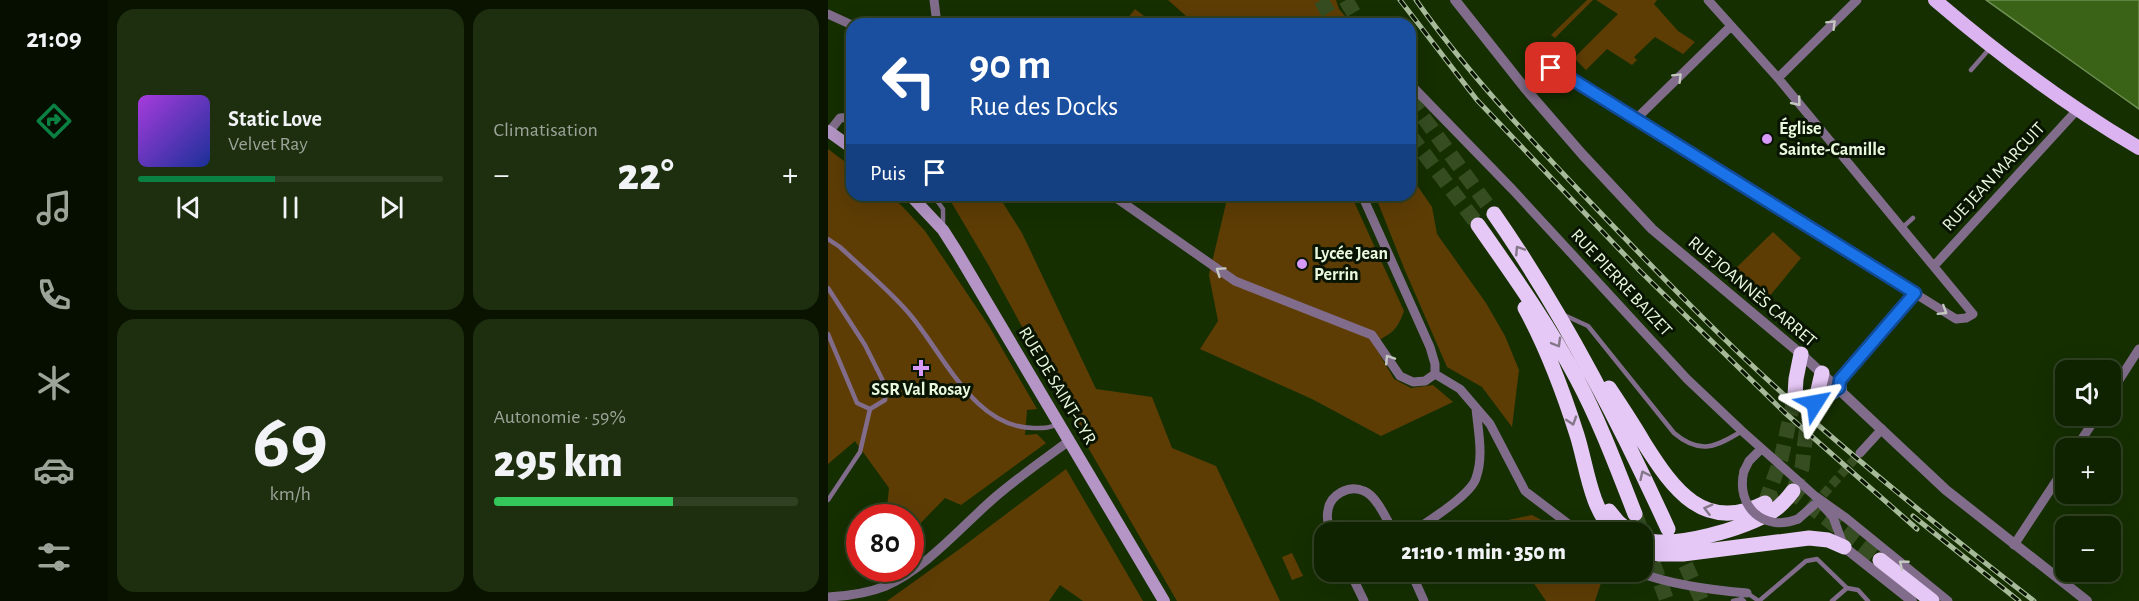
<!DOCTYPE html>
<html lang="fr">
<head>
<meta charset="utf-8">
<style>
  :root { --surface:#102300; --page:#1e2f0f; --text:#f1f3f6; --muted:#9ca499; --line:#304022; --accent:#0b8043 }
  body { margin:0; font-family:"Alegreya Sans",sans-serif; background:var(--page); color:var(--text); height:100vh; display:flex; flex-direction:column; font-size:22px; white-space:nowrap }
  * { box-sizing:border-box; margin:0 }
  p { font-size:20px; color:var(--muted) }
  .icon { flex:none; width:33px; height:33px; fill:none; stroke:currentColor; stroke-width:2; stroke-linecap:round; stroke-linejoin:round }
  .map { position:relative; flex:1; overflow:hidden }
  .sheet { display:flex; flex-direction:column; gap:9px; padding:9px; background:#091300; width:720px }
  .sheet>* { flex:none }
  .banner { position:absolute; left:18px; top:18px; width:570px; height:183px; border-radius:18px; box-shadow:0 6px 24px #0002,0 0 0 2px var(--line); background:#1a4fa0; color:#fff; overflow:hidden }
  .tools { position:absolute; left:1227px; top:360px; display:grid; gap:12px }
  .tools a { display:grid; place-items:center; width:66px; height:66px; border-radius:12px; background:var(--surface); box-shadow:0 6px 24px #0002,0 0 0 2px var(--line); font-size:30px }
  .speed { position:absolute; left:18px; top:504px; display:flex; gap:12px; font-size:30px; font-weight:700; text-align:center }
  .speed>* { display:grid; place-content:center; width:78px; height:78px; border-radius:50%; background:var(--surface); box-shadow:0 6px 24px #0002,0 0 0 2px var(--line); line-height:1 }
  .speed .limit { border:9px solid #d22; background:#fff; color:#111 }
  .pin { position:absolute; display:grid; place-items:center; width:51px; height:51px; color:#fff; margin:-26px; border-radius:12px; box-shadow:0 3px 9px #0006 }
  .me { position:absolute; width:66px; margin:-33px; rotate:56deg; stroke-linejoin:round; filter:drop-shadow(0 0 4px #0008) }
  .turn { display:flex; align-items:center; gap:21px; height:126px; padding:0 24px; font-size:27px }
  .turn .icon { width:78px; height:78px; stroke-width:2.5 }
  .turn b { display:block; font-size:42px; line-height:51px }
  .then { display:flex; align-items:center; height:57px; padding:0 24px; background:#0003; gap:12px; font-size:22px }
  .big { font-size:45px; font-weight:800; line-height:1.1 }
  .sheet .widget { flex:1; display:flex; flex-direction:column; justify-content:center; gap:9px; min-width:0; padding:0 21px; border-radius:18px; background:var(--page) }
  .sheet .dial { align-items:center; gap:0 }
  .dial b { font-size:78px; line-height:1 }
  .song { display:flex; align-items:center; gap:18px }
  .cover { width:72px; height:72px; border-radius:9px; background:linear-gradient(135deg,hsl(280 70% 55%),hsl(230 70% 35%)) }
  .played { height:6px; border-radius:3px; background:linear-gradient(90deg,var(--accent) 45%,var(--line) 45%) }
  .keys { display:flex; justify-content:space-around; direction:ltr }
  .heat { display:flex; justify-content:space-between; align-items:center; font-size:33px; direction:ltr }
  .charge { height:9px; border-radius:4px; background:linear-gradient(90deg,#34c759 59%,var(--line) 0) }
  .sheet .tiles { flex:1; display:grid; gap:9px; grid-template-columns:repeat(2,1fr) }
  .trip { position:absolute; left:486px; top:522px; width:339px; height:60px; border-radius:18px; background:var(--surface); box-shadow:0 6px 24px #0002,0 0 0 2px var(--line); font-weight:800; line-height:60px; text-align:center }
  main { display:flex; flex:1; min-height:0 }
  .dock { display:flex; flex-direction:column; width:108px; justify-content:space-around; align-items:center; background:#060e00; color:var(--muted) }
  .dock .icon { width:42px; height:42px }
  .dock .on { color:var(--accent) }
  .dock b { font-size:27px; color:var(--text) }
  .map>svg:first-child { display:block }
</style>
</head>
<body>
<main>
<nav class="dock">
<b>21:09</b>
<svg class="icon on" aria-label="directions" viewBox="0 0 24 24"><path d="M12 3l9 9-9 9-9-9zM9 14v-3h6M13 9l2 2-2 2"/></svg>
<svg class="icon" aria-label="music" viewBox="0 0 24 24"><path d="M9 18V5l10-2v13"/><circle cx="6" cy="18" r="3"/><circle cx="16" cy="16" r="3"/></svg>
<svg class="icon" aria-label="phone" viewBox="0 0 24 24"><path d="M5 4h4l2 5-3 2q2 4 5 5l2-3 5 2v4C11 20 4 13 5 4z"/></svg>
<svg class="icon" aria-label="climate" viewBox="0 0 24 24"><path d="M12 3v18M4 7l16 10M4 17L20 7"/></svg>
<svg class="icon" aria-label="car" viewBox="0 0 24 24"><path d="M5 17H2v-5l4-1 3-4h7l3 4 3 1v5h-3M9 17h6M6 11h13"/><circle cx="7" cy="17" r="2"/><circle cx="17" cy="17" r="2"/></svg>
<svg class="icon" aria-label="filters" viewBox="0 0 24 24"><path d="M4 7h16M4 17h16"/><circle cx="9" cy="7" r="2"/><circle cx="15" cy="17" r="2"/></svg>
</nav>
<section class="sheet">
<div class="tiles">
<div class="widget">
<div class="song"><i class="cover"></i><div><b>Static Love</b><p>Velvet Ray</p></div></div>
<div class="played"></div>
<div class="keys"><svg class="icon" aria-label="previous" viewBox="0 0 24 24"><path d="M18 5L8 12l10 7zM5 5v14"/></svg><svg class="icon" aria-label="pause" viewBox="0 0 24 24"><path d="M8 5v14M16 5v14"/></svg><svg class="icon" aria-label="next" viewBox="0 0 24 24"><path d="M6 5l10 7-10 7zM19 5v14"/></svg></div>
</div>
<div class="widget"><p>Climatisation</p>
<div class="heat"><a>−</a><b class="big">22°</b><a>+</a></div>
</div>
<div class="widget dial"><b>69</b><p>km/h</p></div>
<div class="widget"><p>Autonomie · 59%</p><b class="big">295 km</b><div class="charge"></div></div>
</div>
</section>
<div class="map">
<svg width="1311" height="601" viewBox="0 0 1311 601">
  <rect width="100%" height="100%" fill="#152f00"/>
  <!-- green -->
  <path fill="#5e3d05" d="M340 0H508L511 9 524 24H367Z
    M759 0H765L727 38 723 35Z
    M768 0H829L826 4 850 31 867 42 855 54 827 37 806 57 809 60 804 65 779 49 758 70 746 58 790 14Z
    M307 9 326 24H295Z
    M0 149 24 167V195H61L74 206 97 231 161 326 209 409 199 410 197 435 209 434 218 443 133 505 117 498 83 533 82 518 58 517 61 488 27 441 0 464Z
    M582 175 604 207 609 234 658 303 677 336 691 370 684 427 654 387 619 367 576 268 547 195H582Z
    M119 195H170L194 233 268 389 324 397 344 448 388 466 452 601H349L254 437 161 266Z
    M400 195H523L576 311C569 331 563 334 545 343L566 379 583 388 605 385 625 402 553 436 484 399 372 349 390 321 381 275Z
    M945 232 973 258 940 298 906 270Z
    M238 469 315 601H255L232 585 221 601H59L133 548Z
    M704 515 736 532H673L666 523Z
    M464 553 475 576 464 580 454 557Z
    M698 572H775L776 574 767 601H718Z"/>
  <!-- water -->
  <path fill="#3a6318" stroke="#6e9053" stroke-width="1.5" d="M1158 0H1311V109L1294 97Z"/>
  <g fill="none" stroke-linecap="round" stroke-linejoin="round">
    <!-- minor-tunnel -->
    <path stroke="#354d21" stroke-width="9" stroke-dasharray="9 4.5" stroke-linecap="butt" d="M986 505 1032 453"/>
    <!-- trunk-tunnel -->
    <path stroke="#354d21" stroke-width="15" stroke-dasharray="15 8" stroke-linecap="butt" d="M493 0 507 24
      M518 0 532 24
      M582 99 666 214
      M582 135 650 225
      M965 491 974 468 978 432 984 412
      M937 503 956 496H969L1052 560
      M937 503 953 459 967 395
      M807 514 814 532
      M817 541 839 601
      M848 544 874 601"/>
    <!-- service -->
    <path stroke="#816d8b" stroke-width="4.5" d="M1143 70 1163 47
      M105 195 115 209V225
      M1074 228 1085 218
      M0 239 12 247C35 269 65 293 84 317 117 357 148 430 208 428 216 428 223 428 230 424
      M0 288 37 345 58 387 57 400 42 409 29 403 0 334
      M736 315 760 326 846 433C872 455 888 447 914 431
      M0 500 32 452 42 409
      M919 593 931 601
      M905 601 914 599 916 601
      M931 601 978 561 989 559 1019 588 1030 590 1040 601
      M1004 601 1019 588"/>
    <!-- minor -->
    <path stroke="#816d8b" stroke-width="9" d="M106 0 109 24
      M0 14 24 25
      M950 78 1029 0
      M582 84 684 189 859 379 914 431 987 496 1018 518 1120 601
      M696 87C705 80 715 68 727 69L1128 319 1138 318 1145 314 950 78 880 0
      M808 119 903 26
      M1 132 12 118 24 117
      M284 195 407 281 544 335 572 376 585 382 597 381 607 374
      M534 195 602 347 607 364V374
      M1106 266 1249 110
      M607 374 632 389 662 424 697 491 751 532
      M1011 388 1013 380 1018 373 1087 293
      M1282 394 1311 349
      M1248 448 1269 416
      M1032 453 1054 429
      M916 471 921 461 933 449
      M994 505 1005 517 1016 547
      M970 519 986 505
      M504 532C500 525 498 519 500 510 502 495 521 484 536 491 549 496 559 521 566 532
      M585 532C600 521 643 495 648 478 656 456 650 431 648 408
      M1186 545 1238 466
      M522 572 536 601
      M583 572 596 601
      M809 572C844 585 882 590 919 593
      M0 597C20 596 40 593 58 586 98 568 132 528 165 499 188 479 215 460 241 441"/>
    <!-- tertiary -->
    <path stroke="#816d8b" stroke-width="10" d="M627 0 696 87 754 154 824 229 973 354 1118 490 1259 601
      M1016 547 1084 601"/>
    <!-- secondary -->
    <path stroke="#b495c5" stroke-width="12" d="M0 131 24 148
      M82 195 115 230 129 252 336 601"/>
    <!-- primary -->
    <path stroke="#dcb3f1" stroke-width="14" d="M1107 0C1171 55 1238 105 1311 148"/>
    <!-- trunk -->
    <path stroke="#e6c8f6" stroke-width="15" d="M666 214C735 313 790 419 840 529
      M650 225C685 275 720 324 749 379 772 422 789 468 807 514
      M697 308C719 348 735 391 749 435 759 467 762 507 786 532
      M781 388C793 406 805 424 816 443 845 489 876 534 937 503
      M967 395 968 379 973 354
      M987 403 994 373
      M984 412 987 403 1011 388
      M781 511 790 522 802 532
      M814 539C846 550 917 528 945 511 953 506 959 499 965 491
      M814 551 832 554H855L981 538 1000 540 1016 547
      M1052 560 1104 601"/>
    <!-- rail casing -->
    <g stroke="#a7bb9a" stroke-width="5">
      <path id="rail" d="M572 0 649 100 812 271 956 412 1089 529
        M588 0C640 74 703 140 765 205 832 275 899 345 972 409 1047 476 1126 539 1206 601
        M1085 516 1191 601"/>
    </g>
    <!-- rail -->
    <use href="#rail" stroke="#091402" stroke-width="3" stroke-dasharray="9" stroke-linecap="butt"/>
    <!-- minor-bridge -->
    <path stroke="#816d8b" stroke-width="9" d="M916 471C907 506 936 533 970 519"/>
  </g>
  <!-- one-way arrows -->
  <defs><path id="oneway-chevron" d="M-2-3.5L2.5 0L-2 3.5" fill="none" stroke-width="1.6" stroke-linecap="round" stroke-linejoin="round" transform="scale(1.5)"/></defs>
  <g stroke="#c4c8c1">
    <use href="#oneway-chevron" transform="translate(1004 24) rotate(-45)"/>
    <use href="#oneway-chevron" transform="translate(850 77) rotate(-45)"/>
    <use href="#oneway-chevron" transform="translate(969 102) rotate(51)"/>
    <use href="#oneway-chevron" transform="translate(392 271) rotate(-145)"/>
    <use href="#oneway-chevron" transform="translate(1115 311) rotate(32)"/>
    <use href="#oneway-chevron" transform="translate(561 359) rotate(-123)"/>
    <use href="#oneway-chevron" transform="translate(1075 564) rotate(-141)"/>
  </g>
  <g stroke="#837788">
    <use href="#oneway-chevron" transform="translate(691 250) rotate(-123)"/>
    <use href="#oneway-chevron" transform="translate(729 343) rotate(60)"/>
    <use href="#oneway-chevron" transform="translate(744 421) rotate(72)"/>
    <use href="#oneway-chevron" transform="translate(816 475) rotate(-115)"/>
    <use href="#oneway-chevron" transform="translate(880 509) rotate(-165)"/>
  </g>
  <g fill="none" stroke-linecap="round" stroke-linejoin="round">
    <!-- route casing -->
    <g stroke="#114b97" stroke-width="15">
      <path id="route" d="M723 68 728 69 742 78 1087 293 1018 373 1012 380 1011 388 987 403"/>
    </g>
    <!-- route -->
    <use href="#route" stroke="#1a73e8" stroke-width="10"/>
  </g>
  <!-- markers -->
  <g fill="#d89af8" stroke="#091402" stroke-width="2">
    <circle cx="939" cy="139" r="6"/>
    <circle cx="474" cy="264" r="6"/>
    <path d="M90 359h6v6h6v6h-6v6h-6v-6h-6v-6h6z"/>
  </g>
  <g text-anchor="middle" dominant-baseline="central" stroke-width="6" stroke-linejoin="round" paint-order="stroke">
    <!-- poi labels -->
    <g font-size="18" font-weight="bold" fill="#e8f9de" stroke="#091402" text-anchor="start">
      <text x="951" y="129">Église<tspan x="951" dy="21">Sainte-Camille</tspan></text>
      <text x="486" y="254">Lycée Jean<tspan x="486" dy="21">Perrin</tspan></text>
      <text x="93" y="390" text-anchor="middle">SSR Val Rosay</text>
    </g>
    <!-- street labels -->
    <g font-size="18" fill="#e8f9de" stroke="#091402">
      <text transform="translate(1166 177) rotate(-47)">RUE JEAN MARCUIT</text>
      <text transform="translate(793 283) rotate(47)">RUE PIERRE BAIZET</text>
      <text transform="translate(924 292) rotate(40)">RUE JOANNÈS CARRET</text>
      <text transform="translate(229 386) rotate(59)">RUE DE SAINT-CYR</text>
    </g>
  </g>
</svg>
<div class="tools">
<a><svg class="icon" aria-label="sound" viewBox="0 0 24 24"><path d="M4 9h4l5-4v14l-5-4H4zM17 9q2 3 0 6"/></svg></a>
<a>+</a>
<a>−</a>
</div>
<div class="speed"><div class="limit">80</div></div>
<div class="pin" style="left:723px;top:68px;background:#d93025"><svg class="icon" aria-label="arrive" viewBox="0 0 24 24"><path d="M6 21V4h12l-3 4 3 4H6"/></svg></div>
<svg class="me" style="left:987px;top:403px" viewBox="-20 -20 40 40"><path d="M0-17L14 15 0 8-14 15z" fill="#1a73e8" stroke="#fff" stroke-width="4"/></svg>
<div class="trip">21:10 · 1 min · 350 m</div>
<div class="banner">
<div class="turn"><svg class="icon" aria-label="left" viewBox="0 0 24 24"><path d="M17 20v-9H6M10 6l-5 5 5 5"/></svg><div><b>90 m</b>Rue des Docks</div></div>
<div class="then">Puis<svg class="icon" aria-label="arrive" viewBox="0 0 24 24"><path d="M6 21V4h12l-3 4 3 4H6"/></svg></div>
</div>
</div>
</main>
</body>
</html>
